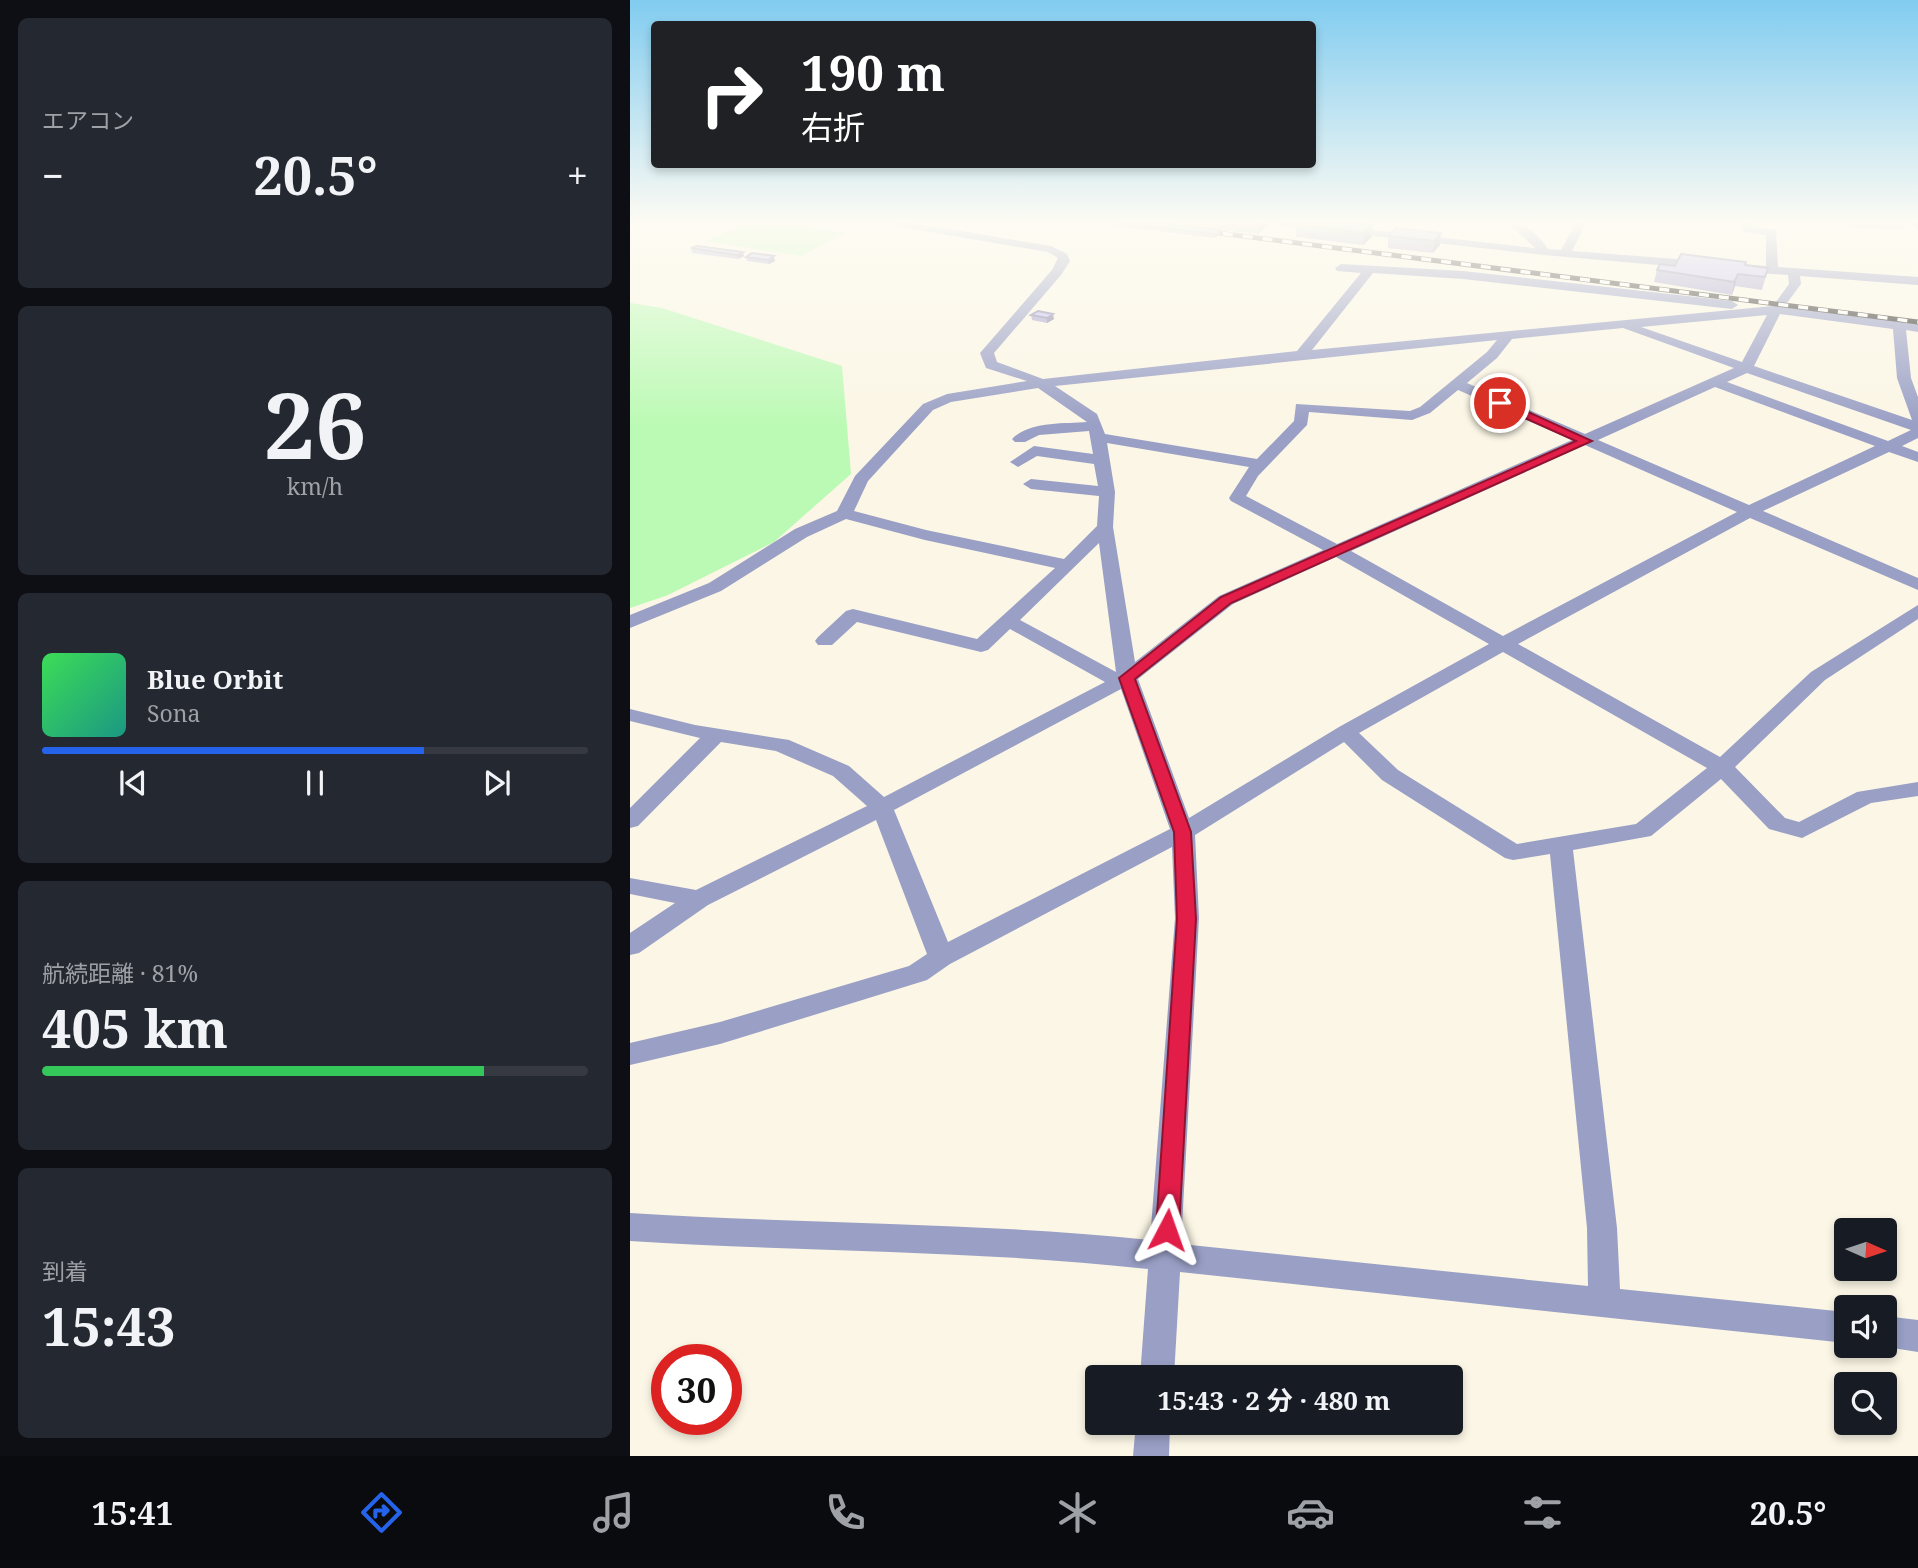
<!DOCTYPE html>
<html lang="ja">
<head>
<meta charset="utf-8">
<style>
  :root { --surface:#171b24; --page:#242831; --text:#f1f3f6; --muted:#9ea1a6; --line:#363941; --accent:#2563eb }
  body { margin:0; font-family:"Noto Serif","Noto Sans JP",serif; background:var(--page); color:var(--text); height:100vh; display:flex; flex-direction:column; font-size:26px; white-space:nowrap }
  * { box-sizing:border-box; margin:0 }
  p { font-size:23px; color:var(--muted) }
  .icon { flex:none; width:38px; height:38px; fill:none; stroke:currentColor; stroke-width:2; stroke-linecap:round; stroke-linejoin:round }
  .map { position:relative; flex:1; overflow:hidden }
  .details { display:flex; flex-direction:column; gap:18px; padding:18px; background:#0d0f14; width:630px }
  .details>* { flex:none }
  .banner { position:absolute; left:21px; top:21px; width:665px; height:147px; border-radius:7px; box-shadow:0 4px 10px #0003; background:#202124; color:#fff; overflow:hidden }
  .needle { width:46px; rotate:93deg }
  .fabs { position:absolute; left:1204px; top:1218px; display:grid; gap:14px }
  .fabs a { display:grid; place-items:center; width:63px; height:63px; border-radius:7px; background:var(--surface); box-shadow:0 4px 10px #0003; font-size:35px }
  .speed { position:absolute; left:21px; top:1344px; display:flex; gap:14px; font-size:35px; font-weight:700; text-align:center }
  .speed>* { display:grid; place-content:center; width:91px; height:91px; border-radius:50%; background:var(--surface); box-shadow:0 4px 10px #0003; line-height:1 }
  .speed .limit { border:10px solid #d22; background:#fff; color:#111 }
  .pin { position:absolute; display:grid; place-items:center; width:60px; height:60px; color:#fff; margin:-30px; border:4px solid #fff; border-radius:50%; box-shadow:0 2px 7px #0007 }
  .me { position:absolute; width:77px; margin:-38px; rotate:4deg; stroke-linejoin:round; filter:drop-shadow(0 0 5px #0008) }
  .turn { display:flex; align-items:center; gap:24px; height:147px; padding:0 35px; font-size:32px }
  .turn .icon { width:91px; height:91px; stroke-width:2.5 }
  .turn b { display:block; font-size:49px; line-height:60px }
  .big { font-size:52px; font-weight:700; line-height:1.1 }
  .details .tile { flex:1; display:flex; flex-direction:column; justify-content:center; gap:10px; min-width:0; padding:0 24px; border-radius:10px; background:var(--page) }
  .details .dial { align-items:center; gap:0 }
  .dial b { font-size:91px; line-height:1 }
  .song { display:flex; align-items:center; gap:21px }
  .cover { width:84px; height:84px; border-radius:10px; background:linear-gradient(135deg,hsl(130 70% 55%),hsl(170 70% 35%)) }
  .played { height:7px; border-radius:4px; background:linear-gradient(90deg,var(--accent) 70%,var(--line) 70%) }
  .keys { display:flex; justify-content:space-around; direction:ltr }
  .heat { display:flex; justify-content:space-between; align-items:center; font-size:38px; direction:ltr }
  .charge { height:10px; border-radius:5px; background:linear-gradient(90deg,#34c759 81%,var(--line) 0) }
  .trip { position:absolute; left:455px; top:1365px; width:378px; height:70px; border-radius:7px; background:var(--surface); box-shadow:0 4px 10px #0003; font-weight:700; line-height:70px; text-align:center }
  .tab-bar { display:flex; height:112px; justify-content:space-around; align-items:center; background:#090b0e; color:var(--muted) }
  .tab-bar .icon { width:49px; height:49px }
  .tab-bar .on { color:var(--accent) }
  .tab-bar b { font-size:32px; color:var(--text) }
  main { display:flex; flex:1; min-height:0 }
  .map>svg:first-child { display:block }
</style>
</head>
<body>
<main>
<section class="details">
<div class="tile"><p>エアコン</p>
<div class="heat"><a>−</a><b class="big">20.5°</b><a>+</a></div>
</div>
<div class="tile dial"><b>26</b><p>km/h</p></div>
<div class="tile">
<div class="song"><i class="cover"></i><div><b>Blue Orbit</b><p>Sona</p></div></div>
<div class="played"></div>
<div class="keys"><svg class="icon" aria-label="previous" viewBox="0 0 24 24"><path d="M18 5L8 12l10 7zM5 5v14"/></svg><svg class="icon" aria-label="pause" viewBox="0 0 24 24"><path d="M8 5v14M16 5v14"/></svg><svg class="icon" aria-label="next" viewBox="0 0 24 24"><path d="M6 5l10 7-10 7zM19 5v14"/></svg></div>
</div>
<div class="tile"><p>航続距離 · 81%</p><b class="big">405 km</b><div class="charge"></div></div>
<div class="tile"><p>到着</p><b class="big">15:43</b></div>
</section>
<div class="map">
<svg width="1288" height="1456" viewBox="0 0 1288 1456">
  <rect width="100%" height="100%" fill="#fbf6e5"/>
  <!-- green -->
  <path fill="#bbfab4" d="M118 223H147L215 233 171 256 76 241Z
    M0 303 32 308 212 366 221 474 144 542 38 595 0 608Z"/>
  <g fill="none" stroke-linecap="round" stroke-linejoin="round">
    <!-- minor -->
    <path fill="#999fc5" fill-rule="evenodd" d="M260 223H283L421 246 437 254 440 261 431 275 364 353 367 362 413 379 667 351 731 273 707 271 705 268 711 264 833 271 1102 301 1108 305 1102 309 833 279 743 273 682 350 1143 306 1159 284 1158 275 1105 271 1103 268 1109 264 1136 266V235L1113 232 1112 223H1122L1123 227 1146 230 1148 267 1288 277V285L1170 276 1171 284 1154 307 1288 324V332L1276 330 1281 378 1288 397V438L1272 446 1288 452V462L1259 452 1133 511 1288 578V590L1120 518 888 644 1090 757 1181 672 1288 605V619L1195 680 1105 767 1155 818 1169 822 1227 792 1288 782V796L1241 803 1172 838 1139 829 1091 779 1021 836 943 850 987 1228 990 1289 1216 1312V1343L550 1272 544 1377H510L518 1269C346 1250 173 1252 0 1241V1213C174 1224 347 1222 520 1240L545 918 542 847 320 964 297 980 90 1044 0 1065V1043L90 1022 279 966 297 954 246 820 78 905 9 953 0 955V933L45 903 0 894V878L66 890 237 806 203 776 146 751 91 742 8 826 0 828V808L70 738 0 721V709L65 725 159 740 219 766 254 797 475 682 380 629 358 650 351 652 227 622 202 645H188L185 641 188 637 216 611 223 609 347 639 425 568 295 540 216 519 177 537 91 591 0 628V615L79 583 165 529 207 511 225 476 293 404 317 394 397 381 356 368 350 353 422 270 428 258 418 252 265 226ZM1150 314 1263 329 1267 378 1282 420 1124 366ZM1137 315 1112 362 1011 327ZM993 328 1104 368 955 434 837 383 867 358 882 339ZM867 340 857 352 790 407 780 411 666 404 664 421 627 459 475 434 467 414 425 386ZM1117 373 1281 430 1258 441 1097 382ZM1085 387 1245 446 1119 505 968 440ZM408 388 457 422C433 424 400 421 382 439L385 442H395L409 435 459 431 463 454 404 446 380 462 388 467 407 456 464 464 468 486 401 479 393 484 401 489 469 496 467 526 434 559 296 530 224 511 238 481 303 410 321 402ZM828 390 942 440 707 544 616 496 628 476 677 425 679 412 782 420 800 413ZM477 443 619 467 599 498 601 501 693 550 589 596 505 662 483 527 485 492ZM955 445 1107 512 873 636 721 551ZM469 543 486 672 390 620ZM706 557 859 644 709 727 559 818 508 679 603 604ZM873 652 1077 768 1006 824 887 844 768 770 729 733ZM491 689 540 829 318 942 264 810ZM714 742 752 780 875 858 883 860 920 854 957 1228 958 1286 551 1244 569 918 565 835Z
      M648 223H681L905 248 878 223C895 222 908 234 918 249L931 250 946 223H956L942 251 1073 261 1079 265 1073 269 914 255 653 226Z
      M1280 223H1288V229Z
      M1255 1316 1288 1320V1352L1250 1346H1255Z
      M506 1423H540L539 1456H503Z"/>
    <!-- rail casing -->
    <g stroke="#2e2c25" stroke-width="5">
      <path id="rail" d="M573 231 1288 322"/>
    </g>
    <!-- rail -->
    <use href="#rail" stroke="#fff" stroke-width="3.5" stroke-dasharray="10" stroke-linecap="butt"/>
  </g>
  <!-- wall -->
  <path fill="#a9a4d2" d="M462 223H529L590 230V234L585 238Z
    M537 223H639V225L628 234 576 228V225L574 227Z
    M726 223 742 237 733 245 666 237V225Z
    M1217 223H1276L1274 229 1221 228Z
    M811 233 810 245 803 253 758 248V236Z
    M61 248 114 256 108 259 62 253Z
    M116 257 145 261 139 264 117 261Z
    M1115 265 1138 268 1132 290 1105 286 1102 295 1024 282 1027 270 1045 266Z
    M401 315 424 319 417 323 402 320Z"/>
  <!-- shaded-wall -->
  <path fill="#8986ab" d="M628 223H639V225L628 234Z
    M743 225 742 237 733 245 734 233Z
    M590 230V234L585 238V234Z
    M811 233 810 245 803 253 804 241Z
    M113 252 114 256 108 259 107 255Z
    M144 256 145 261 139 264 138 260Z
    M1108 274 1105 286 1102 295 1104 282Z
    M423 314 424 319 417 323V318Z"/>
  <!-- building -->
  <path fill="#c4bff4" stroke="#8986ab" stroke-width="2" d="M493 223H529L590 230 585 234Z
    M669 223H726L743 225 734 233 666 225Z
    M766 228 811 233 804 241 758 236Z
    M67 246 113 252 107 255 61 248Z
    M122 253 144 256 138 260 116 257Z
    M1051 254 1116 262 1115 265 1138 268 1135 277 1108 274 1104 282 1027 270 1030 264 1045 266Z
    M408 311 423 314 417 318 401 315Z"/>
  <!-- sky -->
  <linearGradient id="sky" x2="0" y2="1"><stop stop-color="#81ccf0"/><stop offset="0.52" stop-color="#fdfbf3"/><stop offset="1" stop-color="#fdfbf3" stop-opacity="0"/></linearGradient>
  <rect width="1288" height="427" fill="url(#sky)"/>
  <!-- route -->
  <path fill="#e11d48" stroke="#92132f" stroke-width="2" d="M866 401H874L962 441 601 603 505 679 561 832 566 919 549 1230 546 1237 537 1240 529 1237 526 1230 547 919 544 832 489 678 591 597 946 441 866 405Z"/>
</svg>
<div class="fabs">
<a><svg class="needle" viewBox="-14 -14 28 28"><path d="M0-13l5 13h-10z" fill="#e53935"/><path d="M0 13l5-13h-10z" fill="#9ea1a6"/></svg></a>
<a><svg class="icon" aria-label="sound" viewBox="0 0 24 24"><path d="M4 9h4l5-4v14l-5-4H4zM17 9q2 3 0 6"/></svg></a>
<a><svg class="icon" aria-label="search" viewBox="0 0 24 24"><circle cx="10" cy="10" r="6"/><path d="M15 15l6 6"/></svg></a>
</div>
<div class="speed"><div class="limit">30</div></div>
<div class="pin" style="left:870px;top:403px;background:#d93025"><svg class="icon" aria-label="arrive" viewBox="0 0 24 24"><path d="M6 21V4h12l-3 4 3 4H6"/></svg></div>
<svg class="me" style="left:537px;top:1230px" viewBox="-20 -20 40 40"><path d="M0-17L14 15 0 8-14 15z" fill="#e11d48" stroke="#fff" stroke-width="4"/></svg>
<div class="trip">15:43 · 2 分 · 480 m</div>
<div class="banner">
<div class="turn"><svg class="icon" aria-label="right" viewBox="0 0 24 24"><path d="M7 20v-9h11M14 6l5 5-5 5"/></svg><div><b>190 m</b>右折</div></div>
</div>
</div>
</main>
<nav class="tab-bar">
<b>15:41</b>
<svg class="icon on" aria-label="directions" viewBox="0 0 24 24"><path d="M12 3l9 9-9 9-9-9zM9 14v-3h6M13 9l2 2-2 2"/></svg>
<svg class="icon" aria-label="music" viewBox="0 0 24 24"><path d="M9 18V5l10-2v13"/><circle cx="6" cy="18" r="3"/><circle cx="16" cy="16" r="3"/></svg>
<svg class="icon" aria-label="phone" viewBox="0 0 24 24"><path d="M5 4h4l2 5-3 2q2 4 5 5l2-3 5 2v4C11 20 4 13 5 4z"/></svg>
<svg class="icon" aria-label="climate" viewBox="0 0 24 24"><path d="M12 3v18M4 7l16 10M4 17L20 7"/></svg>
<svg class="icon" aria-label="car" viewBox="0 0 24 24"><path d="M5 17H2v-5l4-1 3-4h7l3 4 3 1v5h-3M9 17h6M6 11h13"/><circle cx="7" cy="17" r="2"/><circle cx="17" cy="17" r="2"/></svg>
<svg class="icon" aria-label="filters" viewBox="0 0 24 24"><path d="M4 7h16M4 17h16"/><circle cx="9" cy="7" r="2"/><circle cx="15" cy="17" r="2"/></svg>
<b>20.5°</b>
</nav>
</body>
</html>
